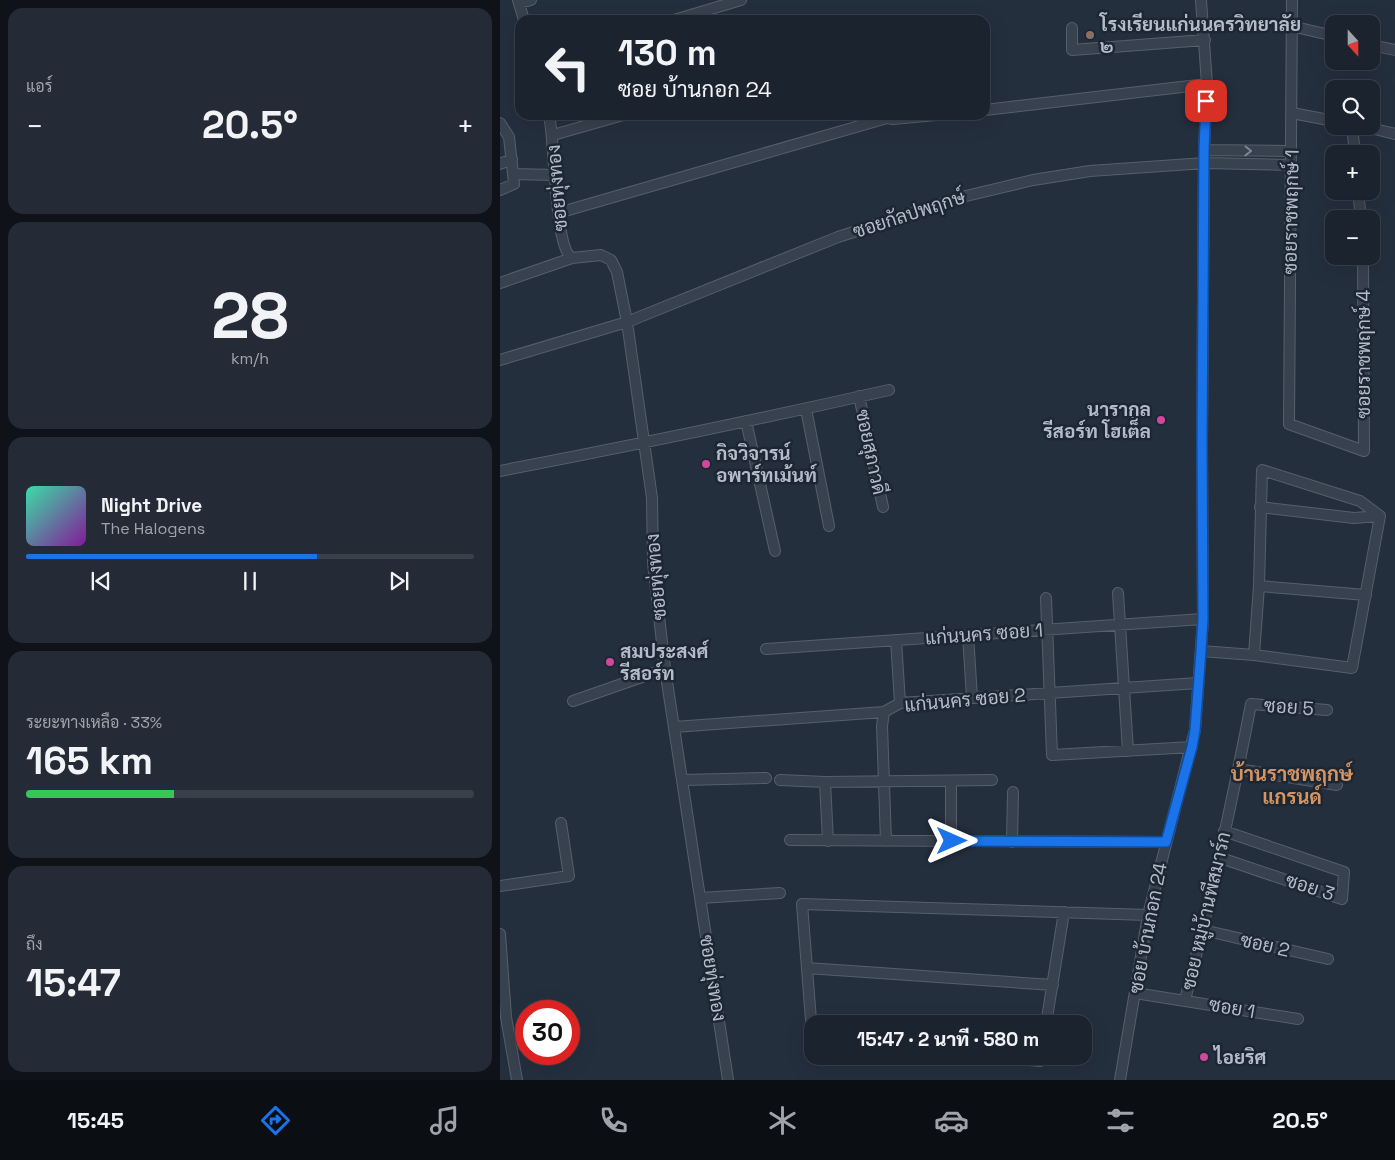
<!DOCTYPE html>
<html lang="th">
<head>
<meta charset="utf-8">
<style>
  :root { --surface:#1b232e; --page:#242b36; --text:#f1f3f6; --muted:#a0a4aa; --line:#39404a; --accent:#1a73e8 }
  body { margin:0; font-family:"Space Grotesk",Sarabun,sans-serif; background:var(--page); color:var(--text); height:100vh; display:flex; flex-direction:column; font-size:19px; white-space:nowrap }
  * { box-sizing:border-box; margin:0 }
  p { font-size:16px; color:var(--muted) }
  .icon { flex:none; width:28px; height:28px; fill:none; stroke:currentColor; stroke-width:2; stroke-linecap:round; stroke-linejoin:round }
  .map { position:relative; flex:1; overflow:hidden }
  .details { display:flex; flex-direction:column; gap:8px; padding:8px; background:#0f1319; width:500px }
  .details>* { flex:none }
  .top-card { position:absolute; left:15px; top:15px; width:475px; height:105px; border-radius:15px; box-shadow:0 5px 20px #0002,0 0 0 1px var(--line); background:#1b232e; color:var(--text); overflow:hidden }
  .needle { width:32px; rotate:159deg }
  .controls { position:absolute; left:825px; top:15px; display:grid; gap:10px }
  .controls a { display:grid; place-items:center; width:55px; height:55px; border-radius:10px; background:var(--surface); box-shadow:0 5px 20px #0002,0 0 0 1px var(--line); font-size:25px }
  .speed { position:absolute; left:15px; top:1000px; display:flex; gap:10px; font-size:25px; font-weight:700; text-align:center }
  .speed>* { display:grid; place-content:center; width:65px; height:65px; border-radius:50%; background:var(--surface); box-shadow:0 5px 20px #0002,0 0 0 1px var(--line); line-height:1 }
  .speed .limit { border:8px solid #d22; background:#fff; color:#111 }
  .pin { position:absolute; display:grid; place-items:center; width:42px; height:42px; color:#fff; margin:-21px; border-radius:10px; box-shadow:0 2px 8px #0006 }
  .me { position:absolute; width:55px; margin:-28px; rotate:90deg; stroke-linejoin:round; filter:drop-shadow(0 0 4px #0008) }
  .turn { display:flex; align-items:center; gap:18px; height:105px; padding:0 20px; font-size:22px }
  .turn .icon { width:65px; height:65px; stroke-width:2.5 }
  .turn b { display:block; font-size:35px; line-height:42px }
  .big { font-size:38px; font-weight:800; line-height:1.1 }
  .details .card { flex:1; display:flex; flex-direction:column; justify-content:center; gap:8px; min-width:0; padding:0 18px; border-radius:15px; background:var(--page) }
  .details .dial { align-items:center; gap:0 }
  .dial b { font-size:65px; line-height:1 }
  .song { display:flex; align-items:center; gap:15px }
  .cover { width:60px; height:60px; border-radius:8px; background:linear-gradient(135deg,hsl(160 70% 55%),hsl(290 70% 35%)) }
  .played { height:5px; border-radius:2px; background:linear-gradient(90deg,var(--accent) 65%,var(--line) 65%) }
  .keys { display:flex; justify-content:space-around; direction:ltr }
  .heat { display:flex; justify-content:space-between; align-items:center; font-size:28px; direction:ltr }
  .charge { height:8px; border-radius:4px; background:linear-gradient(90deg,#34c759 33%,var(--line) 0) }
  .trip { position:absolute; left:304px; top:1015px; width:288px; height:50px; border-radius:15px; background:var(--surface); box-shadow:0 5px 20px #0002,0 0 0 1px var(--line); font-weight:800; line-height:50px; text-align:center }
  .tabs { display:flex; height:80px; justify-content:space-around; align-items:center; background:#0b0e12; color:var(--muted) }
  .tabs .icon { width:35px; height:35px }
  .tabs .active { color:var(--accent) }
  .tabs b { font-size:22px; color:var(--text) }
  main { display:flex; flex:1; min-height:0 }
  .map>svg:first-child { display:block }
</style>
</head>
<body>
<main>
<section class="details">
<div class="card"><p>แอร์</p>
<div class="heat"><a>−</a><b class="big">20.5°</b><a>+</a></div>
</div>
<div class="card dial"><b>28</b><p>km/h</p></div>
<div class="card">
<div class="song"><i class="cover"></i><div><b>Night Drive</b><p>The Halogens</p></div></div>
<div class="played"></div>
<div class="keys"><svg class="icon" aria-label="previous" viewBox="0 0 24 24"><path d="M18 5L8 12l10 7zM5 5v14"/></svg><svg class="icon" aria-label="pause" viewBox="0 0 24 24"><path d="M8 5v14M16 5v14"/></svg><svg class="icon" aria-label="next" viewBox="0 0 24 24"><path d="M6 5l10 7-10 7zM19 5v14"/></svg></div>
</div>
<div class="card"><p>ระยะทางเหลือ · 33%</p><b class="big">165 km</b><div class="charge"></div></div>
<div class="card"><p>ถึง</p><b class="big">15:47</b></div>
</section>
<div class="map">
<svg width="895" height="1080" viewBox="0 0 895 1080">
  <rect width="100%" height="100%" fill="#242f3e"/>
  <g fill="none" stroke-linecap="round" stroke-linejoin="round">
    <!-- street casing -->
    <g stroke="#565f6c" stroke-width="12">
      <path id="street" d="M18 0 24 20
        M792 0 789 424 864 451 863 256
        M19 3 31 0
        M174 20 241 0
        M791 26 834 36
        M572 28V50L705 40
        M871 45 895 50
        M485 110 707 84
        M792 113 834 121
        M49 115C55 140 54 248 72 258L101 255 111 260 117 272 127 322 152 498 153 563 165 669 228 1080
        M384 115 387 118 393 119 436 115
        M0 123 9 137 13 174
        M852 126 855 154
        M862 126 895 134
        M53 135 123 115
        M704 150 791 151
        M0 164 12 159
        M0 190 14 184 13 174 55 175
        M858 191 861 219
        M58 213 387 118
        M0 283 72 258
        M0 360 127 322 338 237 466 196 533 180 590 171 705 163 791 165
        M359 396 383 507
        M306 409 329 526
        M246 421 275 551
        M0 471C130 446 260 419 389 390
        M760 507 854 518 880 516
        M759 586 866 595
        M618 593 628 751
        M546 598 552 755 692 747
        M468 635 472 698
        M396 640 400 703
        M266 649 703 619
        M701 651 754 655 852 668 880 516
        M754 655 759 586 762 470 860 501 880 516
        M73 701 165 669
        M384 712 382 726 386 841
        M174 727 384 712 400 703 698 683
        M738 769 837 785
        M183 780 266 778
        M280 780 325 782 492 780
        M451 781V841
        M325 782 328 841
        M290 840 666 842
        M512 842 513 792
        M718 857 842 899 844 872 724 831
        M0 886 69 876 61 823
        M200 898 280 893
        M703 930 828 959
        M0 934 6 1017 17 1080
        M307 968 553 985
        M635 993 798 1019
        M685 1000C710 902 732 803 751 704L827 710
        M546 1024 564 912
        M312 1033 302 904 648 915
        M486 1056 540 1061 541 1056
        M620 1080 648 915 695 730 703 619 702 444 704 150 707 84 701 0"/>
    </g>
    <!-- street -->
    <use href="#street" stroke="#38414e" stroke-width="10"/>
  </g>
  <!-- one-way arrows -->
  <defs><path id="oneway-chevron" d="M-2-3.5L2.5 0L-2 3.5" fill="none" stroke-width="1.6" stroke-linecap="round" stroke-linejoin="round" transform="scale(1.25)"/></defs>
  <use stroke="#7c8592" href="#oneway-chevron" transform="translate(748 151) rotate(1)"/>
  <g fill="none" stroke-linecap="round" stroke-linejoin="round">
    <!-- route casing -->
    <g stroke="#114b97" stroke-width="12">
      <path id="route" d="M452 841 666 842 692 747 695 730 701 651 703 619 702 444 704 150 706 101"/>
    </g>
    <!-- route -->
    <use href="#route" stroke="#1a73e8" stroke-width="9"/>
  </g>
  <!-- markers -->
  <circle fill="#8d6e63" stroke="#1d2633" stroke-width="2" cx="590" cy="35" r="5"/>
  <g fill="#d1479c" stroke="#1d2633" stroke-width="2">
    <circle cx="661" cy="420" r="5"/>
    <circle cx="206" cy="464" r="5"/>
    <circle cx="110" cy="662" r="5"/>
    <circle cx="704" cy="1057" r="5"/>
  </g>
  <g text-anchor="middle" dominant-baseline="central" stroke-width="5" stroke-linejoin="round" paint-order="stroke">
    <!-- poi labels -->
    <g font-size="19" font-weight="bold" fill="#b4bcc9" stroke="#1d2633" text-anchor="start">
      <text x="600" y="24">โรงเรียนแก่นนครวิทยาลัย<tspan x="600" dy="22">๒</tspan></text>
      <text x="651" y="409" text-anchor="end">นารากูล<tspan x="651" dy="22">รีสอร์ท โฮเต็ล</tspan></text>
      <text x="216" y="453">กิจวิจารน์<tspan x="216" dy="22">อพาร์ทเม้นท์</tspan></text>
      <text x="120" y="651">สมประสงศ์<tspan x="120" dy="22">รีสอร์ท</tspan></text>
      <text x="714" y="1057">ไอยริศ</text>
    </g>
    <!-- street labels -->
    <g font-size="19" fill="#b4bcc9" stroke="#1d2633">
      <text transform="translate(57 188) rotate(-95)">ซอยทุ่งทอง</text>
      <text transform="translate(791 212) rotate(-89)">ซอยราชพฤกษ์ 1</text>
      <text transform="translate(409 214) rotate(-18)">ซอยกัลปพฤกษ์</text>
      <text transform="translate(863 354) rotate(-90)">ซอยราชพฤกษ์ 4</text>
      <text transform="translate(371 452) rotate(78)">ซอยสุภาวดี</text>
      <text transform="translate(156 577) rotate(-95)">ซอยทุ่งทอง</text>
      <text transform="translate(484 634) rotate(-4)">แก่นนคร ซอย 1</text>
      <text transform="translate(465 700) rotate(-5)">แก่นนคร ซอย 2</text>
      <text transform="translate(789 707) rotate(4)">ซอย 5</text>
      <text transform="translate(810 887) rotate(18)">ซอย 3</text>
      <text transform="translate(706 911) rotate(-77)">ซอย หมู่บ้านพีสมาร์ก</text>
      <text transform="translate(648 928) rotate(-79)">ซอย บ้านกอก 24</text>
      <text transform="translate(765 945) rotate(13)">ซอย 2</text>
      <text transform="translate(213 978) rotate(81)">ซอยทุ่งทอง</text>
      <text transform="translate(732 1008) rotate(10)">ซอย 1</text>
    </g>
    <!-- neighbourhood labels -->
    <g font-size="20" font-weight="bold" fill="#d59563" stroke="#1d2633">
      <text x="792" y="774">บ้านราชพฤกษ์<tspan x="792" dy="23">แกรนด์</tspan></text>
    </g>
  </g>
</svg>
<div class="controls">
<a><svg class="needle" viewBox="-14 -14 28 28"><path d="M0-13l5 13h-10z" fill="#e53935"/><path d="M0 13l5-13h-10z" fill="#a0a4aa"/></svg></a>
<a><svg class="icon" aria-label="search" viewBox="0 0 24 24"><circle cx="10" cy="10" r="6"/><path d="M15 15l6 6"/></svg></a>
<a>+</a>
<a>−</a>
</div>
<div class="speed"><div class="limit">30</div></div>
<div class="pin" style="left:706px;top:101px;background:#d93025"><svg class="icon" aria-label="arrive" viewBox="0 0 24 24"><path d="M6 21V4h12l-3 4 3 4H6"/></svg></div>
<svg class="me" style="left:452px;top:841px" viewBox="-20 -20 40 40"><path d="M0-17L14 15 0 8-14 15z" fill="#1a73e8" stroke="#fff" stroke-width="4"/></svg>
<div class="trip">15:47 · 2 นาที · 580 m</div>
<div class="top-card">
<div class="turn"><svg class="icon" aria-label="left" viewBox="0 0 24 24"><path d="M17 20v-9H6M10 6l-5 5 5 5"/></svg><div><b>130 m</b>ซอย บ้านกอก 24</div></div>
</div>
</div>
</main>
<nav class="tabs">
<b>15:45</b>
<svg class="icon active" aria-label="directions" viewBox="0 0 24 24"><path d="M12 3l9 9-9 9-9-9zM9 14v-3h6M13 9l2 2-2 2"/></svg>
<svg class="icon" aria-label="music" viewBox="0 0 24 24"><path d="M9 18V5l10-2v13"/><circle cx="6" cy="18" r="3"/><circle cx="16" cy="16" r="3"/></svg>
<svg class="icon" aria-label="phone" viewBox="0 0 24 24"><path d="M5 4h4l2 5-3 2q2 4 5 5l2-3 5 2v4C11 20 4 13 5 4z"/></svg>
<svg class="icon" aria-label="climate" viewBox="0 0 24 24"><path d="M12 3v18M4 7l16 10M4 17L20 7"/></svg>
<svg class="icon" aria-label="car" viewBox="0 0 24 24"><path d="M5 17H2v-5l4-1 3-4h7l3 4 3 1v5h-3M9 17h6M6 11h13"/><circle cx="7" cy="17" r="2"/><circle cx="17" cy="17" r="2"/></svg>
<svg class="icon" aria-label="filters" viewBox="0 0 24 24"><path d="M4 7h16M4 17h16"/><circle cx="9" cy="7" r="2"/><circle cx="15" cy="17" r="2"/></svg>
<b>20.5°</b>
</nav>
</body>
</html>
